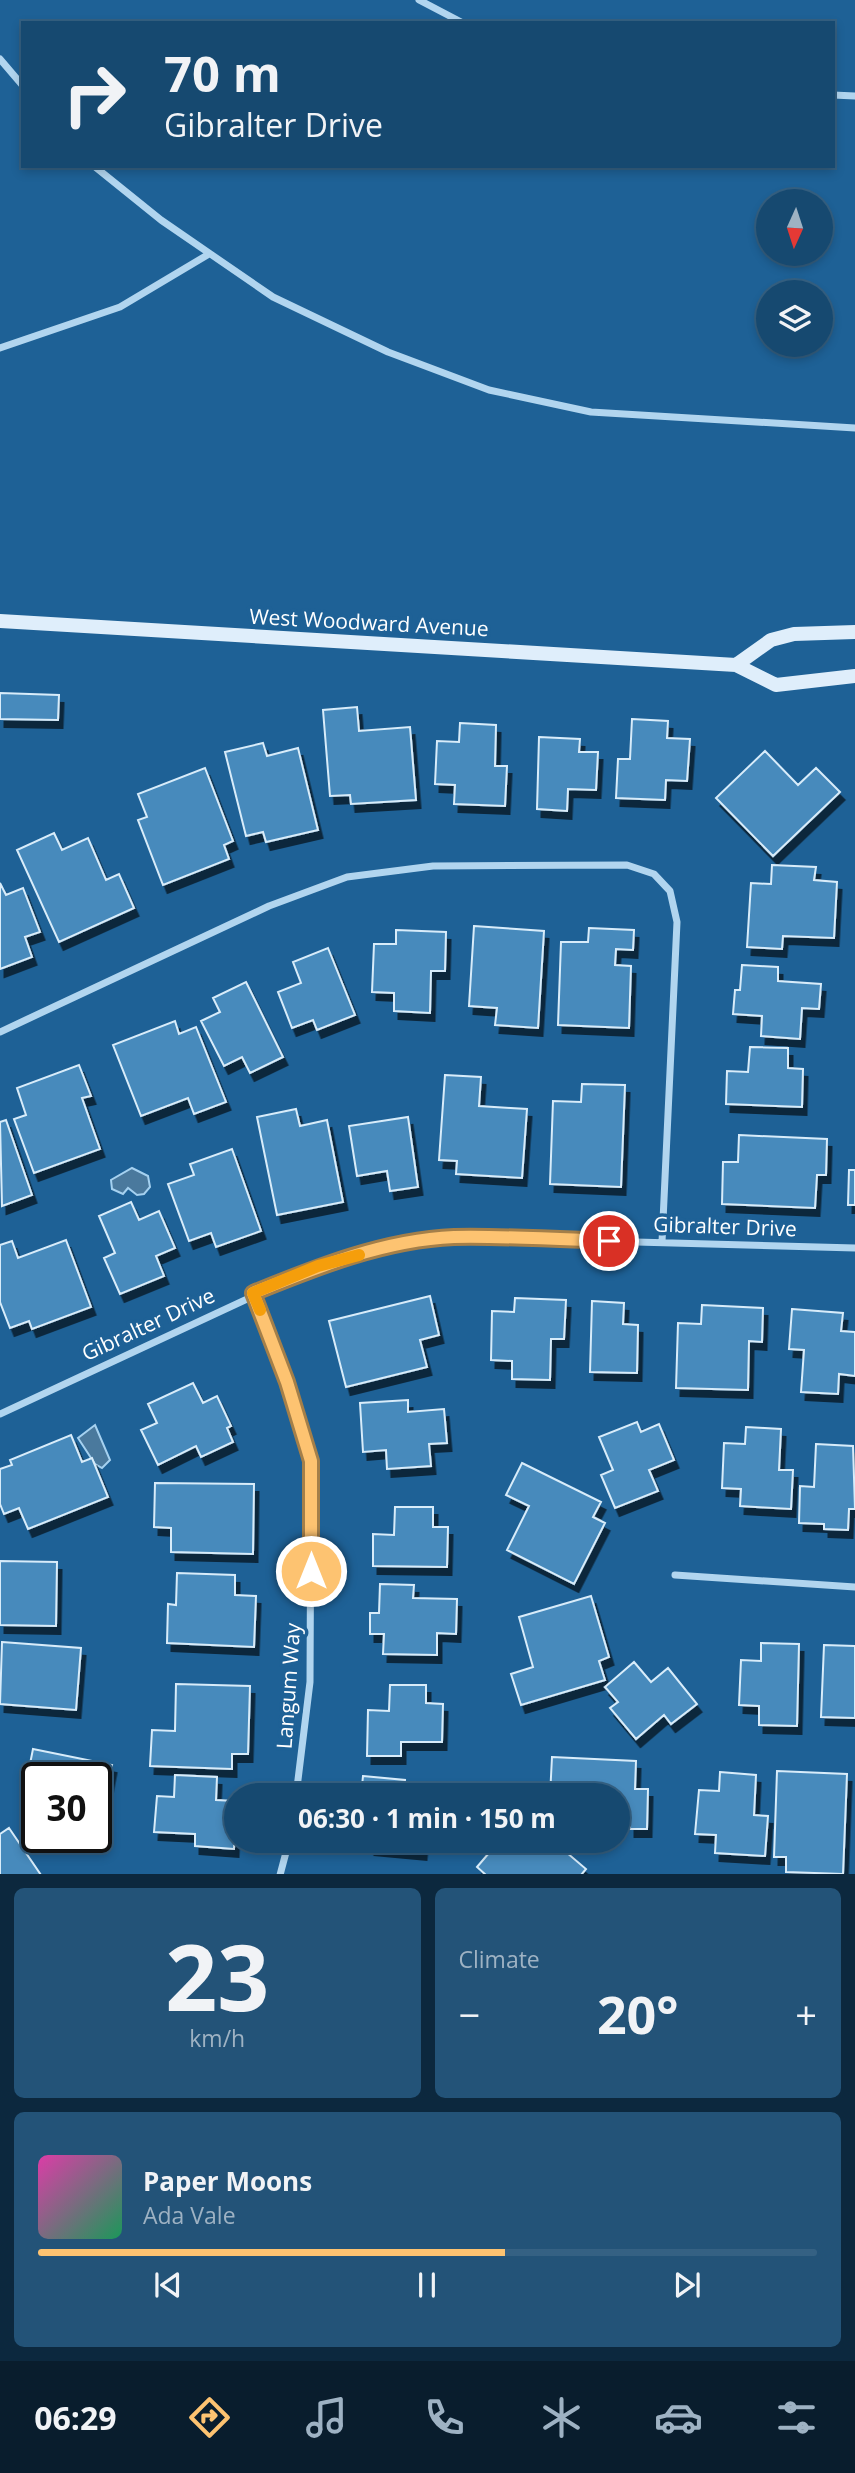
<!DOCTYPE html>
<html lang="en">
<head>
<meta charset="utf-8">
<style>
  :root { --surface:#164970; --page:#235378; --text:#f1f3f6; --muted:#9eb2c3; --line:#356183; --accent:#fdc371 }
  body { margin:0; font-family:"Open Sans",sans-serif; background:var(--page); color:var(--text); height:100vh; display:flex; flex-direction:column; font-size:26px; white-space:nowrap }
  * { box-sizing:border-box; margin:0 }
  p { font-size:23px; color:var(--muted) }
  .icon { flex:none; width:38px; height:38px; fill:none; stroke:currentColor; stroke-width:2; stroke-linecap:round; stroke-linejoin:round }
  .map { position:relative; height:1874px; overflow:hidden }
  .drawer { display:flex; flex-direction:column; gap:14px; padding:14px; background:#0c283e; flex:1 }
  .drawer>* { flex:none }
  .guide { position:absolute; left:21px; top:21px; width:814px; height:147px; border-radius:0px; box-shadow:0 4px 10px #0003,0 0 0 2px var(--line); background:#164970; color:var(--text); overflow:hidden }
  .needle { width:46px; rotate:183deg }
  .fabs { position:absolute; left:756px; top:189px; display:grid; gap:14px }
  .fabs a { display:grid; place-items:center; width:77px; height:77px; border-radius:50%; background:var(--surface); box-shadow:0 4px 10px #0003,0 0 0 2px var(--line); font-size:35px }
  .speed { position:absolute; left:21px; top:1762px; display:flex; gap:14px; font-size:35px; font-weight:700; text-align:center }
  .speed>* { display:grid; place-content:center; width:91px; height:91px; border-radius:50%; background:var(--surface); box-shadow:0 4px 10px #0003,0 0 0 2px var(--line); line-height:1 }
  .speed .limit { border:4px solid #111; border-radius:10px; background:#fff; color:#111 }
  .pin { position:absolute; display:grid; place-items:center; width:60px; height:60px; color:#fff; margin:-30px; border:4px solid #fff; border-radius:50%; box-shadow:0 2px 7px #0007 }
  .me { position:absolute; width:77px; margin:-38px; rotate:0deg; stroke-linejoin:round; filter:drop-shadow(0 0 5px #0008) }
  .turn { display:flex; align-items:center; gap:24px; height:147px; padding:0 28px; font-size:32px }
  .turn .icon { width:91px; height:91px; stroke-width:2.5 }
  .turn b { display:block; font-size:49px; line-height:60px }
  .big { font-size:52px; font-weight:700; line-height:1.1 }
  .drawer .tile { flex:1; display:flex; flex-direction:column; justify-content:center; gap:10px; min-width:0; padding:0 24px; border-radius:10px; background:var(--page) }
  .drawer .dial { align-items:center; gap:0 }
  .dial b { font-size:91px; line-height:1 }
  .song { display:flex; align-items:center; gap:21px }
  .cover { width:84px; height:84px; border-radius:10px; background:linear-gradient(135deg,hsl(320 70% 55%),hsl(150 70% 35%)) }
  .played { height:7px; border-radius:4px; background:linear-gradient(90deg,var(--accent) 60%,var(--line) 60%) }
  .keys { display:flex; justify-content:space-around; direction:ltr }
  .heat { display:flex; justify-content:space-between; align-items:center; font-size:38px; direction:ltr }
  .drawer .tiles { flex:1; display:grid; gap:14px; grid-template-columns:1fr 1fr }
  .tile:last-child { grid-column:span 2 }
  .trip { position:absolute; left:224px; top:1783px; width:406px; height:70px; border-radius:35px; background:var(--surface); box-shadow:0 4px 10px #0003,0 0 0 2px var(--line); font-weight:700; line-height:70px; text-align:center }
  .tab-bar { display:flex; height:112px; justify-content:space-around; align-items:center; background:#091d2d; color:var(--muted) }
  .tab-bar .icon { width:49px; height:49px }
  .tab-bar .active { color:var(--accent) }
  .tab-bar b { font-size:32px; color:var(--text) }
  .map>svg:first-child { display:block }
</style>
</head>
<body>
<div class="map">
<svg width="855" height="1875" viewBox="0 0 855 1875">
  <defs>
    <filter id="shadow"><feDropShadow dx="4.5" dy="8" stdDeviation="0" flood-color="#0009"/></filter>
  </defs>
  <rect width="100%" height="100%" fill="#1e6196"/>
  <!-- water -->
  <path fill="#4a799d" stroke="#a5d1f0" stroke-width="2" d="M132 1168 148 1176 150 1187 144 1194 137 1195 128 1188 123 1194 112 1189 111 1180Z
    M95 1425 110 1460 102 1468 95 1464 78 1438Z"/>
  <!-- building -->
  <path fill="#468abc" stroke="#d8ecfa" stroke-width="2" filter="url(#shadow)" d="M0 693 59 695 58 720 0 719Z
    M357 707 359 731 410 727 416 800 351 804 350 795 330 796 323 710Z
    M632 719 668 721 667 738 690 739 687 781 666 780 665 800 616 798 618 759H630Z
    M460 723 496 725 495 766H507L505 806 454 804 455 785 435 784 437 741 459 742Z
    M539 737 580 739 579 752H598L596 790 568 789 567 811 537 809Z
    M263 743 267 756 298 748 318 830 266 842 263 832 246 836 225 752Z
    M765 751 798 785 816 768 840 792 773 856 716 798Z
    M205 768 233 841 224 845 229 859 163 885 138 820 147 817 138 794Z
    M54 833 62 850 88 838 106 880 119 874 134 908 59 942 17 850Z
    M772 865 816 867 814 880 837 882 834 938 783 936 782 949 747 947 751 883 771 884Z
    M0 883 6 895 23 888 40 932 25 937 32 957 0 969Z
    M474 926 544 931 538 1028 495 1025 497 1008 469 1006Z
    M589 928 634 930 633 950 616 949 615 965 631 966 629 1028 558 1025 561 942H588Z
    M396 930 446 932 445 971H431L430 1013 394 1011V993L372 992 374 944H396Z
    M328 948 355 1015 317 1030 313 1020 292 1028 278 992 301 983 293 962Z
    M742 965 778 967V981L821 984 819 1009 802 1008 800 1039 761 1036 762 1016 733 1014 735 990H740Z
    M246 982 283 1057 250 1073 242 1057 224 1066 201 1021 220 1012 213 998Z
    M175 1021 179 1034 196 1027 226 1102 194 1114 188 1098 141 1116 113 1045Z
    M750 1047 788 1048V1068L803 1069 802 1107 726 1104 727 1071 748 1072Z
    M79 1065 91 1096 82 1098 100 1149 34 1173 14 1119 26 1115 17 1088Z
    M445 1075 481 1077 479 1106 527 1109 522 1178 456 1174 457 1161 439 1160Z
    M582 1084 625 1085 621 1187 550 1184 553 1101 581 1102Z
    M296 1109 300 1126 327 1120 343 1202 277 1215 257 1117Z
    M408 1117 418 1187 390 1191 387 1171 357 1176 349 1126Z
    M6 1120 32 1195 2 1206 0 1122Z
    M739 1135 827 1139 826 1175H817L815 1208 722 1204 723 1162H738Z
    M232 1149 261 1231 216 1247 211 1233 189 1241 168 1184 194 1175 190 1164Z
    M849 1170H855V1205H848Z
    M131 1202 139 1220 159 1211 175 1248 156 1256 164 1276 120 1294 104 1258 115 1253 99 1216Z
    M66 1240 91 1307 32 1329 29 1321 10 1328 0 1302V1245L12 1241 18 1258Z
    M430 1296 439 1335 420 1340 427 1367 346 1387 329 1321Z
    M515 1298 566 1300 564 1339H551L550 1380 512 1379V1361L491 1360 492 1311 514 1312Z
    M592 1301 624 1303 623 1324 638 1325 637 1373 590 1372Z
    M702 1305 763 1308 762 1342 749 1341 748 1390 676 1388 678 1323 701 1324Z
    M792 1309 843 1313 841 1331 855 1332V1376L839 1374 838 1394 801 1392 804 1350 789 1349Z
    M193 1383 203 1403 217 1396 231 1426 227 1428 233 1442 201 1457 196 1446 158 1465 141 1430 157 1423 148 1404Z
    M408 1400V1412L444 1409 447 1443 429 1444 431 1466 387 1469 386 1450 363 1452 360 1403Z
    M637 1422 641 1432 659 1424 674 1460 649 1470 658 1491 615 1508 601 1475 613 1470 599 1437Z
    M746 1427 781 1429 779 1470H793L791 1509 740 1506 741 1489 722 1488 724 1443 745 1444Z
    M71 1435 82 1462 92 1458 108 1497 28 1529 19 1508 4 1514 0 1504V1469L12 1465 10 1460Z
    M816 1444 853 1446 855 1509H849L848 1530 824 1529V1524L799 1523 800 1486 814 1487Z
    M522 1463 601 1502 593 1517 605 1523 574 1584 507 1550 529 1506 506 1495Z
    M155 1483 254 1484 253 1554 171 1552V1528L154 1527Z
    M395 1507H433V1527H448L447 1567 373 1566V1534L394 1535Z
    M0 1561 57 1562 56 1626 0 1625Z
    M177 1573 235 1575V1595L256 1596 254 1647 167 1643 168 1604 176 1605Z
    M380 1584 414 1585 413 1598 457 1599 456 1634 437 1633V1655L383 1654 384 1634H370V1613H379Z
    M591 1596 609 1657 599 1661 605 1680 521 1705 511 1674 533 1667 519 1617Z
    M2 1642 81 1648 76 1710 0 1704Z
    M761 1643 799 1644 797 1726 759 1725V1706L739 1705 741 1660 761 1661Z
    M824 1645 855 1646V1718L821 1717Z
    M634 1662 651 1682 668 1668 697 1704 671 1724 664 1715 636 1739 610 1708 618 1702 605 1687Z
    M176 1684 250 1686 248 1754H232V1769L150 1766 152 1730 175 1731Z
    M390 1685H426V1703L443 1704 442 1742H401V1756H367L368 1710 389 1711Z
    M33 1749 112 1765 101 1821 96 1820V1778H37V1807L22 1804Z
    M552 1757 636 1761 635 1789H648L647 1829H630V1816H618V1796H550Z
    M777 1771 847 1774 843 1874 786 1872V1857H774Z
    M720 1772 756 1775 754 1815 768 1816 765 1856 715 1853 716 1835 695 1834 699 1790 719 1791Z
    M175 1775 217 1777 216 1800 236 1801 234 1849 195 1846V1834L154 1832 157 1796 174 1797Z
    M363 1776 405 1780 404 1792 445 1796H361Z
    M9 1828 41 1875H0V1834Z
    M371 1841H423L422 1852 370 1847Z
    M490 1841H553L586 1869 581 1875H486L477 1867 495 1846Z"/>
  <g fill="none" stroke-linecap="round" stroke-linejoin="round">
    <!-- street -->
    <path stroke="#b1d5ef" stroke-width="7" d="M419 0 463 23
      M0 59 23 86
      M833 95 855 96
      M94 166 161 220 273 297 388 352 489 390 591 412 855 428
      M0 348 120 307 209 254
      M0 1032 269 906 347 877 433 866 627 865 654 874 670 891 677 922 662 1242
      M253 1293 287 1382 311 1461 310 1682 296 1796
      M0 1414 318 1266 393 1245 452 1237 855 1248
      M675 1575 855 1587
      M280 1875 289 1841"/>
    <!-- secondary -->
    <path stroke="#dfeefb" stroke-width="14" d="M0 621 736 665
      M855 632 794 634 771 640 736 665 776 685 855 676"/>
  </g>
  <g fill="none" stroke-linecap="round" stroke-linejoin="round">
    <!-- route casing -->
    <g stroke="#a47f49" stroke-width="18">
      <path id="route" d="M311 1571V1461L287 1382 253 1293C317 1267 384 1240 454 1237 505 1236 558 1239 609 1241"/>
    </g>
    <!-- route -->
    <use href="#route" stroke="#fdc371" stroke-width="12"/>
    <!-- slow -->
    <path stroke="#f59e0b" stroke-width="12" d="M260 1310 253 1293 318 1266 359 1255"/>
  </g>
  <g text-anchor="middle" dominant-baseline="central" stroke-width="7" stroke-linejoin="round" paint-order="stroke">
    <!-- street labels -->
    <g font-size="21" fill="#fff" stroke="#1e6196">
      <text transform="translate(369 622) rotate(3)">West Woodward Avenue</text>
      <text transform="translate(725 1226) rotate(2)">Gibralter Drive</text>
      <text transform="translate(148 1324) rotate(-25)">Gibralter Drive</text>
      <text transform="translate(288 1686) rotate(-86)">Langum Way</text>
    </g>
  </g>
</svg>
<div class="fabs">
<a><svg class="needle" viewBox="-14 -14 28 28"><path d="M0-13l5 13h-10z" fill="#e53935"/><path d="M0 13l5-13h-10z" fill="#9eb2c3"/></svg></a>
<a><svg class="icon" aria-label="layers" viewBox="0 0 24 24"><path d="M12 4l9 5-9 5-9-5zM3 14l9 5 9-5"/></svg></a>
</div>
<div class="speed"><div class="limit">30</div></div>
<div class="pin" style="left:609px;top:1241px;background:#d93025"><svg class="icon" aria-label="arrive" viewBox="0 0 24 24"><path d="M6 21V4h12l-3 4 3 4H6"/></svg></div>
<svg class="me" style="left:311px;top:1571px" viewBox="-20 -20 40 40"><circle r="17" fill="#fdc371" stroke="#fff" stroke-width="3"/><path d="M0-11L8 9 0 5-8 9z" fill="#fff"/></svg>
<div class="trip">06:30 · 1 min · 150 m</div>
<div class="guide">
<div class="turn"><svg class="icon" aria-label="right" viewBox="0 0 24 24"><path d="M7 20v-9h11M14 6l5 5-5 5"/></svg><div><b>70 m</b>Gibralter Drive</div></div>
</div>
</div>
<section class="drawer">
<div class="tiles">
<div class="tile dial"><b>23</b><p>km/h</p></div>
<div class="tile"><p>Climate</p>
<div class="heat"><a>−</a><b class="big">20°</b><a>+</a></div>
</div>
<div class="tile">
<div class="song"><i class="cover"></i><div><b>Paper Moons</b><p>Ada Vale</p></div></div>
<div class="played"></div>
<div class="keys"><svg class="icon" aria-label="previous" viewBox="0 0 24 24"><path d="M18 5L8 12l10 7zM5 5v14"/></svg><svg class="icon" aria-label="pause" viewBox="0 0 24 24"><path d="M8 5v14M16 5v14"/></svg><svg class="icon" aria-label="next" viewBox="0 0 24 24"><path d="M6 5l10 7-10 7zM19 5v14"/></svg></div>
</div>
</div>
</section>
<nav class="tab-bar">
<b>06:29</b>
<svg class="icon active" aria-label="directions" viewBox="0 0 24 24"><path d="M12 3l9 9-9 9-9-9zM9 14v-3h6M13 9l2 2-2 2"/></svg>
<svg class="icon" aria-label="music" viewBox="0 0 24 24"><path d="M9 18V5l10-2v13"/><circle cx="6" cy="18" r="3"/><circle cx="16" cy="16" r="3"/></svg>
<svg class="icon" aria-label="phone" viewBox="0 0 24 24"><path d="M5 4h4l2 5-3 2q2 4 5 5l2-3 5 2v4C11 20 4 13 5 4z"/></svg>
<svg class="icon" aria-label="climate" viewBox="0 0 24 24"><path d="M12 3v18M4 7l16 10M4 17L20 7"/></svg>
<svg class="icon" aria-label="car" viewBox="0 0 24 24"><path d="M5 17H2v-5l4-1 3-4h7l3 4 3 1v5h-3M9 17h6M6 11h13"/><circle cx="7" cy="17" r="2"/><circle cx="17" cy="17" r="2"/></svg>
<svg class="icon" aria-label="filters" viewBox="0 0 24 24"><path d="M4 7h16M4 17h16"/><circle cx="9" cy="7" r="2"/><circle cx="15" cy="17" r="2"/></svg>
</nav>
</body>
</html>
